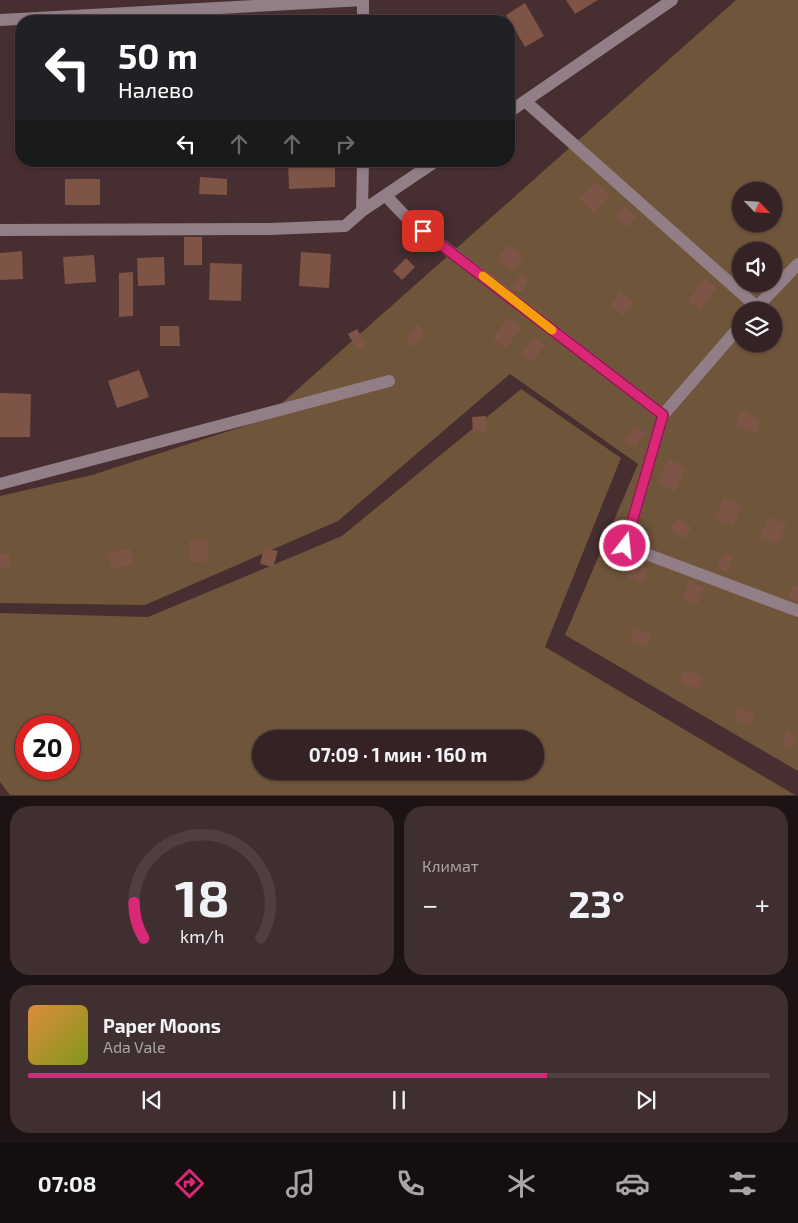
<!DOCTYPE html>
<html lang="ru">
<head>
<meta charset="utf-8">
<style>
  :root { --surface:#352224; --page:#402f31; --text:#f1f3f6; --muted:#aaa4a6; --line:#4f3f41; --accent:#db2777 }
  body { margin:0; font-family:"Exo 2",sans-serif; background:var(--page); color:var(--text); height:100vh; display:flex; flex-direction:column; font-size:19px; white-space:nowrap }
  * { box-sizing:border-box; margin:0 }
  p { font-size:16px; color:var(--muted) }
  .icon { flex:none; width:28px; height:28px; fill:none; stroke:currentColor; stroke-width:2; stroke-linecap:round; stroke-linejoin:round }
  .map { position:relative; height:796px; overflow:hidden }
  .details { display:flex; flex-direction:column; gap:10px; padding:10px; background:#1d1314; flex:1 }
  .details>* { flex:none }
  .hud { position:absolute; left:15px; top:15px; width:500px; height:152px; border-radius:20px; box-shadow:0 1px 4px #0004,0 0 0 1px var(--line); background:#202124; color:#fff; overflow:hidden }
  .needle { width:32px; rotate:115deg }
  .tools { position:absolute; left:732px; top:182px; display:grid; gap:10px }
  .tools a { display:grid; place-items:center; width:50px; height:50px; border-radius:50%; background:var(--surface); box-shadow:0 1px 4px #0004,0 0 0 1px var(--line); font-size:25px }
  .speed { position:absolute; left:15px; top:715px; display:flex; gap:10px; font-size:25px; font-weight:700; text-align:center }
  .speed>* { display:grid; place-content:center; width:65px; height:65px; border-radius:50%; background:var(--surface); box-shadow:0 1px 4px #0004,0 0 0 1px var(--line); line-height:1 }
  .speed .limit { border:8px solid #d22; background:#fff; color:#111 }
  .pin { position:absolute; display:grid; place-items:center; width:42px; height:42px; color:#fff; margin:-21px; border-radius:10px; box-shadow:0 2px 8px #0006 }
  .me { position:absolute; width:55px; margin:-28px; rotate:16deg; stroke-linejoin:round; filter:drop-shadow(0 0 4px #0008) }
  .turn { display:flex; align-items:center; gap:18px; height:105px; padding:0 20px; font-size:22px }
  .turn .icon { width:65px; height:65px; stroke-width:2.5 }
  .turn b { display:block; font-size:35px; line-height:42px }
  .lanes { display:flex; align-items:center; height:48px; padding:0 20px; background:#0003; justify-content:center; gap:25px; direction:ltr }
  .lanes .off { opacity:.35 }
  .big { font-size:38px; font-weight:700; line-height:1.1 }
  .details .widget { flex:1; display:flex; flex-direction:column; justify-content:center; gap:8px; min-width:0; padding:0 18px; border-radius:20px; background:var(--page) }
  .details .dial { align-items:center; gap:0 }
  .dial svg { height:130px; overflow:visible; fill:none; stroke:var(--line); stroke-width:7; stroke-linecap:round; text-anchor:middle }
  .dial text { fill:var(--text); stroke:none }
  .song { display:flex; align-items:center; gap:15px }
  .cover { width:60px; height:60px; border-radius:8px; background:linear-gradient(135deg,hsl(30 70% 55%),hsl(70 70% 35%)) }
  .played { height:5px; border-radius:2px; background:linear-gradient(90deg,var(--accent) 70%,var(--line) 70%) }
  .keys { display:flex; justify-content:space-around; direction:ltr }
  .heat { display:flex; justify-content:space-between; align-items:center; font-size:28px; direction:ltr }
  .details .tiles { flex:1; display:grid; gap:10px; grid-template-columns:1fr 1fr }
  .widget:last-child { grid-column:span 2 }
  .trip { position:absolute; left:252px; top:730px; width:292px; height:50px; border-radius:25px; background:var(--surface); box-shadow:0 1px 4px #0004,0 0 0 1px var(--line); font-weight:700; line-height:50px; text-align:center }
  .menu { display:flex; height:80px; justify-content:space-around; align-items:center; background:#150e0e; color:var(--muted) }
  .menu .icon { width:35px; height:35px }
  .menu .current { color:var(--accent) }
  .menu b { font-size:22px; color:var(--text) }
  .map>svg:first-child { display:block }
</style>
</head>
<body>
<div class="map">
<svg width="798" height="796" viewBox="0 0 798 796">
  <rect width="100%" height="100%" fill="#472e30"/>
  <!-- green -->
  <path fill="#6f5539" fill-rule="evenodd" d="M736 0H798V771L565 635 638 464 510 374 338 521 145 605 0 603V496L92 475 263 420ZM741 191H774V224H741ZM741 251H774V284H741ZM741 311H774V344H741Z
    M521 389 621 458 545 647 795 795H10L0 782V613L148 617 342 536ZM26 726H69V769H26ZM261 739H536V771H261Z"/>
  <!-- building -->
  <path fill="#7d5445" d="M566 0H598L575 14Z
    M525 3 544 36 525 47 506 15Z
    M288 161H335V187L289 189Z
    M200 177 227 179V195L199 194Z
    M65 179H100V205H65Z
    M596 182 610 196 593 213 579 199Z
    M625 206 636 218 626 227 615 216Z
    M184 237H202V265H184Z
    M507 245 524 255 514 271 497 261Z
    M22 251 23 279 0 280V253Z
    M301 252 331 254 329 288 299 286Z
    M94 255 96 282 65 284 63 257Z
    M164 257 165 285 138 286 137 258Z
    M406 258 415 267 402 280 393 271Z
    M210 263 242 264 241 301 209 300Z
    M133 272V316L119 317V273Z
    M520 274 529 279 521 293 512 289Z
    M704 279 717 287 701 310 688 302Z
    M620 292 634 302 624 316 610 306Z
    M508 317 522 327 506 348 493 339Z
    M416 324 425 330 415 347 406 342Z
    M160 326H179L180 346H160Z
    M357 329 366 345 357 350 348 334Z
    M534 337 545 345 532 363 521 354Z
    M139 370 149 397 117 408 108 381Z
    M0 393 31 394 30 437H0Z
    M742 411 761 420 755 434 735 425Z
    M486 416 487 431 473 432 472 417Z
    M634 425 645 432 635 448 624 441Z
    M668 459 686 468 675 492 657 483Z
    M723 498 742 506 733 526 715 519Z
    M769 517 787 524 778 544 760 537Z
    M677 518 692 527 685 539 670 530Z
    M208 540 209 561 190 562 189 541Z
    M130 548 134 564 112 570 108 554Z
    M264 548 278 551 273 567 260 564Z
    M725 552 734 556 726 572 717 567Z
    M9 553 12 566 0 569V555Z
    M631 563 648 569 643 583 626 577Z
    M689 581 704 588 697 605 682 599Z
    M793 585 798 587V602L787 596Z
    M634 628 652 635 647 647 630 640Z
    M685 669 704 677 698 690 680 682Z
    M738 708 755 714 750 726 734 720Z
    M787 731 797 736 791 750 781 745Z"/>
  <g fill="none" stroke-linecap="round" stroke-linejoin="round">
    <!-- minor -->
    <path stroke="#917e87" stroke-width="12" d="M363 0V21
      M0 20 363 0
      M525 101 757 307 753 311
      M509 112 672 0
      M386 196 408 219 663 415 625 546 798 611
      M362 211 363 161
      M0 230 270 229 345 226 362 211 436 161
      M757 307 798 264
      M663 415 741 325
      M0 484 389 381"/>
  </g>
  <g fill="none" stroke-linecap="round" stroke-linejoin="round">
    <!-- route casing -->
    <g stroke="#8e194d" stroke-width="12">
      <path id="route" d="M423 231 663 415 625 546"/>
    </g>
    <!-- route -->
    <use href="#route" stroke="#db2777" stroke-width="9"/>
    <!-- slow -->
    <path stroke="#f59e0b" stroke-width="9" d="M483 276 552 330"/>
  </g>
</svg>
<div class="tools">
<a><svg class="needle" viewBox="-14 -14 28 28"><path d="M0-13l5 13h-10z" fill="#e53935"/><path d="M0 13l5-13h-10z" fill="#aaa4a6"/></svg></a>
<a><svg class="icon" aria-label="sound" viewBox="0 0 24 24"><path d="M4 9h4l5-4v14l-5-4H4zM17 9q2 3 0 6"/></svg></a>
<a><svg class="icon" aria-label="layers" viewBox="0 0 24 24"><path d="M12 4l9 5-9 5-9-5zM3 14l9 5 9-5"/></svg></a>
</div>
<div class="speed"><div class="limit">20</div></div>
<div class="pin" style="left:423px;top:231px;background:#d93025"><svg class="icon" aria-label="arrive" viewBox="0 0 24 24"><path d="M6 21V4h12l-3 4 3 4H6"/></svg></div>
<svg class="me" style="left:625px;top:546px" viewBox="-20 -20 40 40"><circle r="17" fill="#db2777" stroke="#fff" stroke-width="3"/><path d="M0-11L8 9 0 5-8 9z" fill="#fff"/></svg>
<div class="trip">07:09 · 1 мин · 160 m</div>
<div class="hud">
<div class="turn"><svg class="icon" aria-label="left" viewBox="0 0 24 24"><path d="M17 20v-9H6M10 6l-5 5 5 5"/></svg><div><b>50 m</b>Налево</div></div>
<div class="lanes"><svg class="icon" aria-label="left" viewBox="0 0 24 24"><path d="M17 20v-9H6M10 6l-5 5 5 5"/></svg><svg class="icon off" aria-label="ahead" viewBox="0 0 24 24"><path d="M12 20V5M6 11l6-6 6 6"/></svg><svg class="icon off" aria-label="ahead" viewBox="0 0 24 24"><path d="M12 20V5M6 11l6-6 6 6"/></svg><svg class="icon off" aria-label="right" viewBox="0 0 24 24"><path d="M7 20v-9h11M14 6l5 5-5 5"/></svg></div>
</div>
</div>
<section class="details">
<div class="tiles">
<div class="widget dial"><svg viewBox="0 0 100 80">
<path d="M14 69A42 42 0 1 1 86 69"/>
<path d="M14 69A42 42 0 0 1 8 47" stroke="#db2777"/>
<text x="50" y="56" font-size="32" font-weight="700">18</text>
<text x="50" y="72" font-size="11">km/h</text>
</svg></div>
<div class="widget"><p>Климат</p>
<div class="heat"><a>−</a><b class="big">23°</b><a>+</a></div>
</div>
<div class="widget">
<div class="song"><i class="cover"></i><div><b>Paper Moons</b><p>Ada Vale</p></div></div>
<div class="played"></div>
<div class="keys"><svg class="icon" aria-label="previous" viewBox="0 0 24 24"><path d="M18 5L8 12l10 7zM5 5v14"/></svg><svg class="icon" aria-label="pause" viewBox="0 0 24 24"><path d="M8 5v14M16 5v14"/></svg><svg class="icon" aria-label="next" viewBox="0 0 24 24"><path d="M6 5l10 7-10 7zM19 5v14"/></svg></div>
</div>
</div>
</section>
<nav class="menu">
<b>07:08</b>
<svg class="icon current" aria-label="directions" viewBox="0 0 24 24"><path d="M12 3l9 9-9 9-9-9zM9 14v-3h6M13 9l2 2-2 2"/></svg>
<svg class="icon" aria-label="music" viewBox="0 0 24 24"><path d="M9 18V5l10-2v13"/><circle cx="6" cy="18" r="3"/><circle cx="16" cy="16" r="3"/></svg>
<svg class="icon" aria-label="phone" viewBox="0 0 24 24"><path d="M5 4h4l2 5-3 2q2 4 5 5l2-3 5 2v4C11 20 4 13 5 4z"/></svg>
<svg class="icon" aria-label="climate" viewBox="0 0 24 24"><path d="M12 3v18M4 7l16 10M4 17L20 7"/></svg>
<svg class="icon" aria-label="car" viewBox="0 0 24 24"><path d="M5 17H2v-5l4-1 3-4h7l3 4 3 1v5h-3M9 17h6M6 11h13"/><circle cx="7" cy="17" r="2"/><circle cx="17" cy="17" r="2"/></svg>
<svg class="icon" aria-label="filters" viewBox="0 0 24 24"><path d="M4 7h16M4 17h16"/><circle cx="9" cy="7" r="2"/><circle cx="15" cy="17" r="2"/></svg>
</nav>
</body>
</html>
